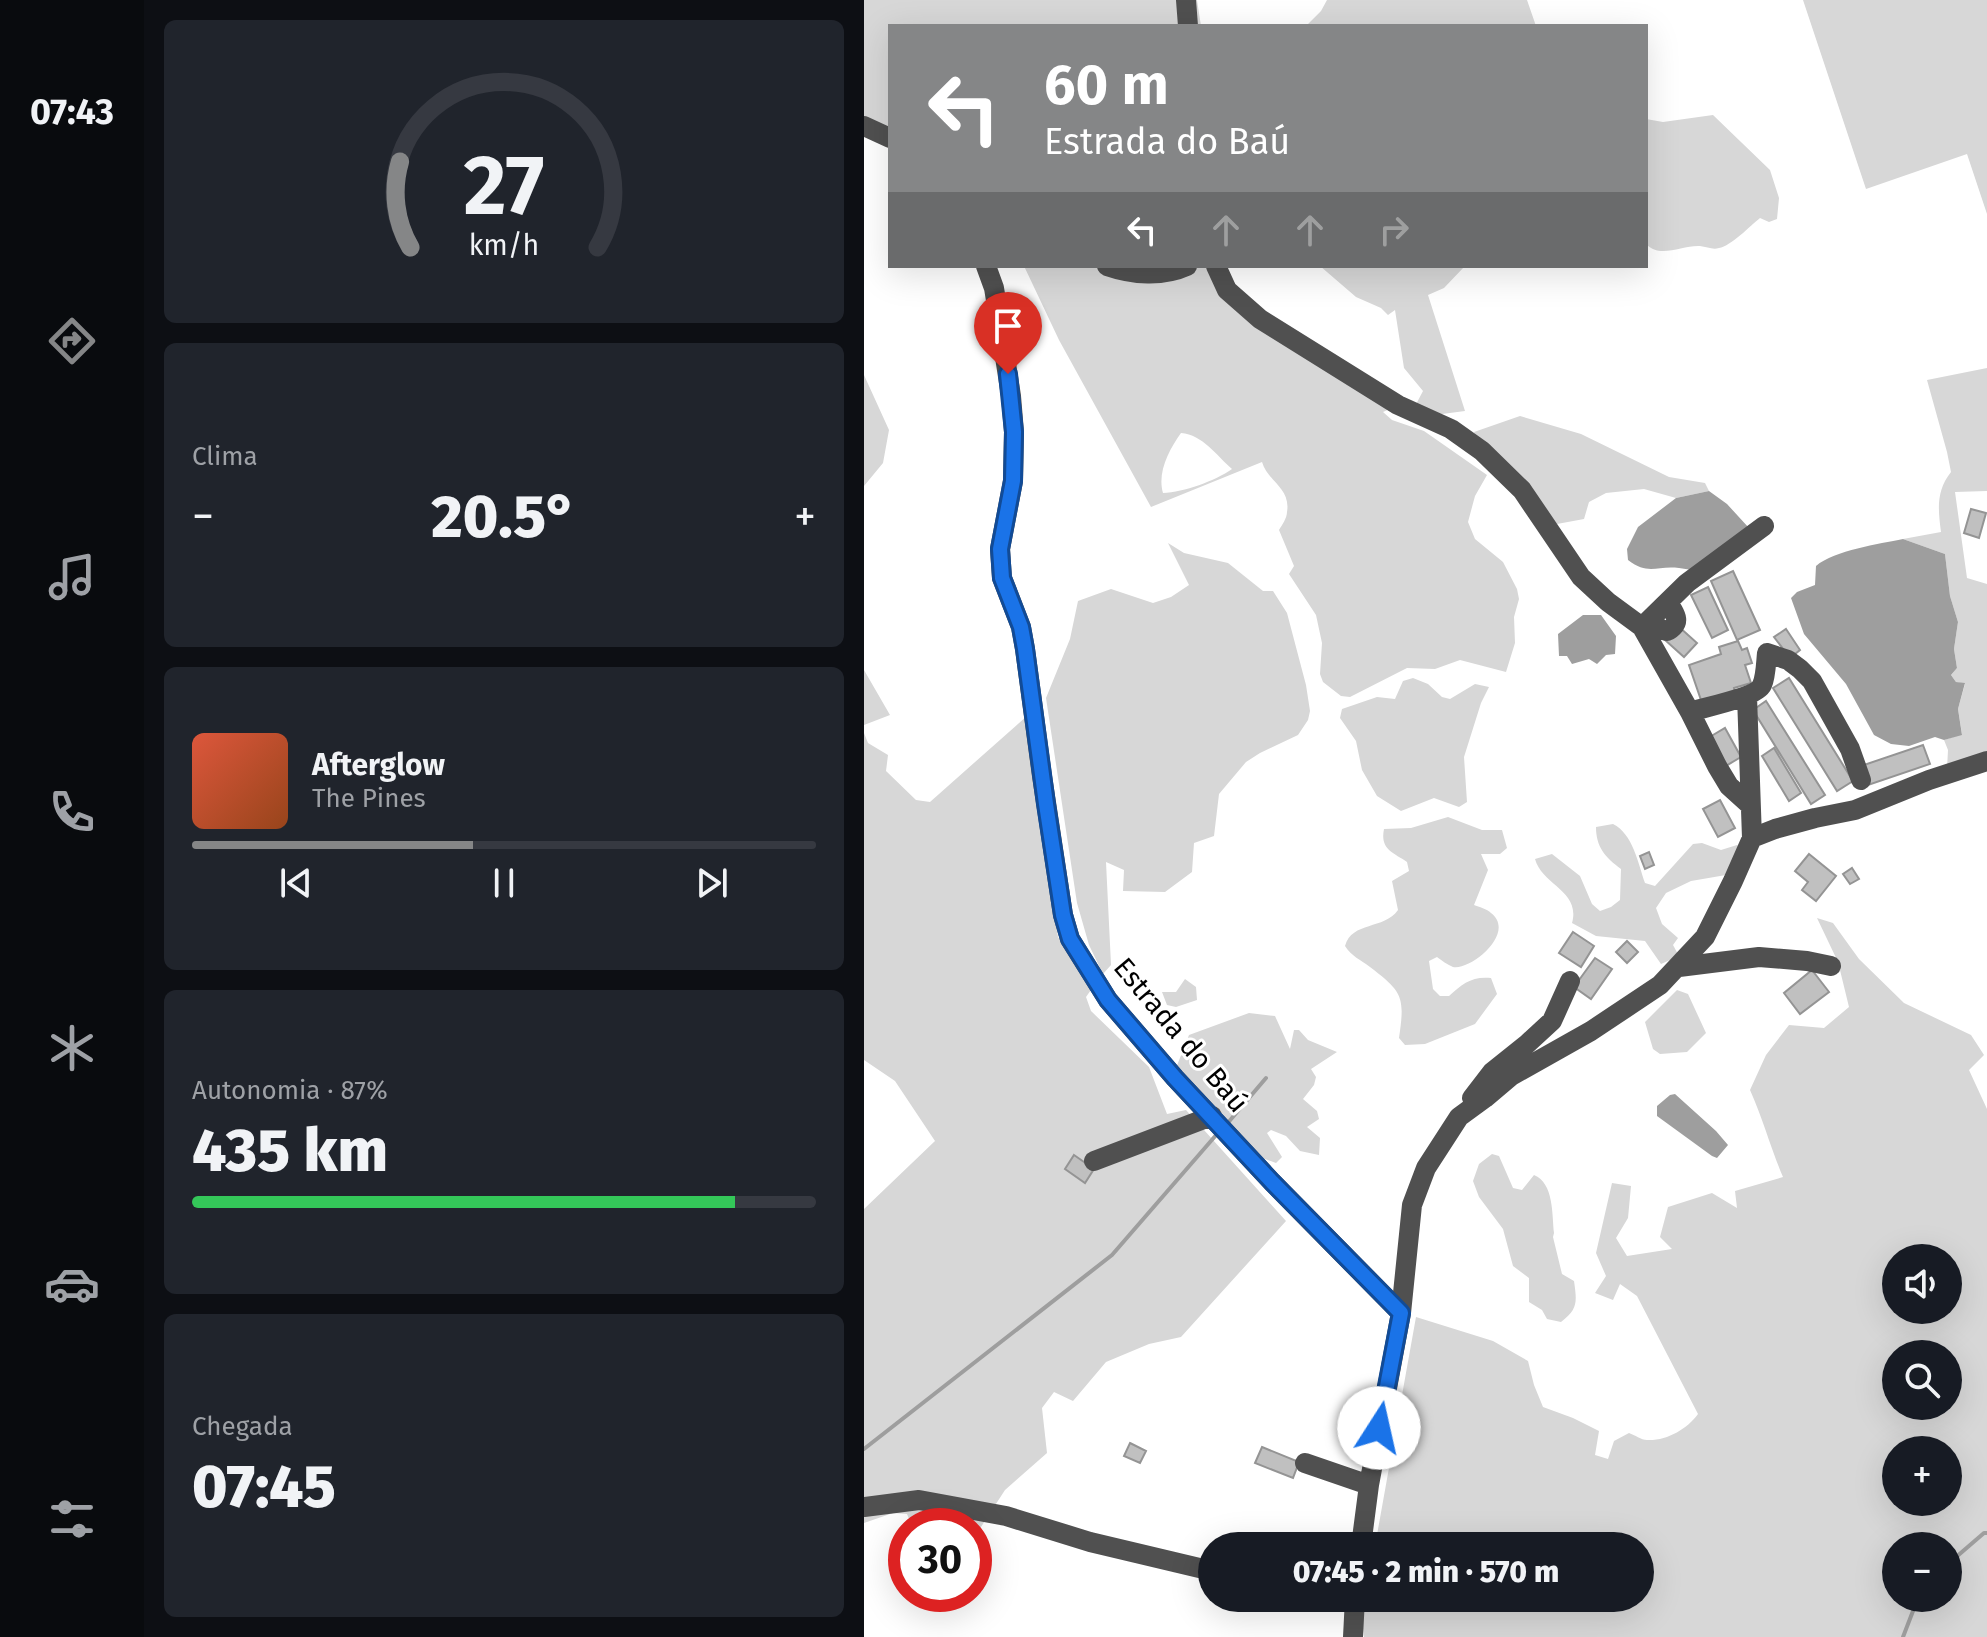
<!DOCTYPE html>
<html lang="pt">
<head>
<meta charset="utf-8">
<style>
  :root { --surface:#171b24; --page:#20242c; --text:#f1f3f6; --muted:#9ea1a6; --line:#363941; --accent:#858687 }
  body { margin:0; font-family:"Fira Sans",sans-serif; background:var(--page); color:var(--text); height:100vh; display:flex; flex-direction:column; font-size:30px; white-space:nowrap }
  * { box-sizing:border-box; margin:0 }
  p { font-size:26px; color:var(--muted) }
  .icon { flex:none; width:44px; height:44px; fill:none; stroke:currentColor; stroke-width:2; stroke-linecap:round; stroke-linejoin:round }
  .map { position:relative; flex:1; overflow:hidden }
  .panel { display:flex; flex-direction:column; gap:20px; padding:20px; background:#0d0f14; width:720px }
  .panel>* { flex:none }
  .banner { position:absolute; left:24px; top:24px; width:760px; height:244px; border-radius:0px; box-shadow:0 8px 32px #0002; background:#858687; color:#fff; overflow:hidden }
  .fabs { position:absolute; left:1018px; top:1244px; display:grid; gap:16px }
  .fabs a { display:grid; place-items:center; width:80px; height:80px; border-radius:50%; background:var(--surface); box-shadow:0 8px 32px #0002; font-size:40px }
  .speed { position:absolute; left:24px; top:1508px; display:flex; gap:16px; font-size:40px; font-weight:700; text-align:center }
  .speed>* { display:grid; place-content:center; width:104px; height:104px; border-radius:50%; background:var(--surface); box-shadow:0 8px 32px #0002; line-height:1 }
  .speed .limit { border:12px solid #d22; background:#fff; color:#111 }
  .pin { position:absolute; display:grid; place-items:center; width:68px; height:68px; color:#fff; margin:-82px -34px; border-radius:50% 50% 50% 0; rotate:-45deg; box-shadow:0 0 8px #0007 }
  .pin .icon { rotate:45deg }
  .me { position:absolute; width:88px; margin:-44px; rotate:10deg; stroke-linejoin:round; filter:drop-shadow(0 0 6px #0008) }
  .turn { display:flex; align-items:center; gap:28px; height:168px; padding:0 24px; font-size:36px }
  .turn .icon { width:104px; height:104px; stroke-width:2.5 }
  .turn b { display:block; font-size:56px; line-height:68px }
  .lanes { display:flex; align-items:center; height:76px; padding:0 24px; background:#0003; justify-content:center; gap:40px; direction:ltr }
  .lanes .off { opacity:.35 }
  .big { font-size:60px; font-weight:800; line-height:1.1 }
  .panel .widget { flex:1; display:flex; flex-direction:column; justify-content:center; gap:12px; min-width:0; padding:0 28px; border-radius:12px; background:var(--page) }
  .panel .dial { align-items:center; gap:0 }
  .dial svg { height:208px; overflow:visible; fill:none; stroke:var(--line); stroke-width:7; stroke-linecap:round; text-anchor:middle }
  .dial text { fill:var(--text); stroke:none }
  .song { display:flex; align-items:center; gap:24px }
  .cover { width:96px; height:96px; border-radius:12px; background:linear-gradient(135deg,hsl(10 70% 55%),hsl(20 70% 35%)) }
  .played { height:8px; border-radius:4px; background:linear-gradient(90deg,var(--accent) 45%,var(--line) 45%) }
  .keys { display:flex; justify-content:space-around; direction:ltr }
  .heat { display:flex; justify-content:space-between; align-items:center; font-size:44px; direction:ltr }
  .charge { height:12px; border-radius:6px; background:linear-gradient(90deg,#34c759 87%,var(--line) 0) }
  .trip { position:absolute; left:334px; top:1532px; width:456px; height:80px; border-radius:40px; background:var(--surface); box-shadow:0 8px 32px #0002; font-weight:800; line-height:80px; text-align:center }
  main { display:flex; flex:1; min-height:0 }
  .tab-bar { display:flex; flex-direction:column; width:144px; justify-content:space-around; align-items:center; background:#090b0e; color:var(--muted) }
  .tab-bar .icon { width:56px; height:56px }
  .tab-bar .on { color:var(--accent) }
  .tab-bar b { font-size:36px; color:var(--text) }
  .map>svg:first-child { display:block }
</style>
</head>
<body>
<main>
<nav class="tab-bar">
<b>07:43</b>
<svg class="icon on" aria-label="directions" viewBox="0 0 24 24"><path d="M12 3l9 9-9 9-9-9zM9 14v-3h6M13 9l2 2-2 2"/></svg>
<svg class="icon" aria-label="music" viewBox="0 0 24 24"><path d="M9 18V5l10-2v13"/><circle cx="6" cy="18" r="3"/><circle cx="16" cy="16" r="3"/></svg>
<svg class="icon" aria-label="phone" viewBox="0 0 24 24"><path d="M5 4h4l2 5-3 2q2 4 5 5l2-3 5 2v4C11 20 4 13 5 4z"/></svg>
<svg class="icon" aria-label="climate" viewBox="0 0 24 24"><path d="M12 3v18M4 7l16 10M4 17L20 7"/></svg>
<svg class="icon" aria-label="car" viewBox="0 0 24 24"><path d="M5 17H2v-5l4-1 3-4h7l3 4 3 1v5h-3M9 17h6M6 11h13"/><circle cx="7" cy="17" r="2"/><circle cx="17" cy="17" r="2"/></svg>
<svg class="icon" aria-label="filters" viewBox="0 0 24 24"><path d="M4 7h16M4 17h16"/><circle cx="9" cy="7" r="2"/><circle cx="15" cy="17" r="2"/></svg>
</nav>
<section class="panel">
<div class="widget dial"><svg viewBox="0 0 100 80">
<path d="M14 69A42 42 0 1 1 86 69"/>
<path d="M14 69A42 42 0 0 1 10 36" stroke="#858687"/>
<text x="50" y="56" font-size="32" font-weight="700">27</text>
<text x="50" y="72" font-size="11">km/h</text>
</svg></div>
<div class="widget"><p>Clima</p>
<div class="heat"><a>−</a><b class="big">20.5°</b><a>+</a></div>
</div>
<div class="widget">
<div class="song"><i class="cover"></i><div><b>Afterglow</b><p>The Pines</p></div></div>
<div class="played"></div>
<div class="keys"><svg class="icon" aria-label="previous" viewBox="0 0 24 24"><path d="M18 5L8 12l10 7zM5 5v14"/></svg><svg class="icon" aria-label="pause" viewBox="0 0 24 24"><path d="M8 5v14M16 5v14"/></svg><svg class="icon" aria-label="next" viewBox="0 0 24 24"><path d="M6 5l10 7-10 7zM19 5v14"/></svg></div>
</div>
<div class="widget"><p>Autonomia · 87%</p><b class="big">435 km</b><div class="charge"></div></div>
<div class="widget"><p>Chegada</p><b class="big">07:45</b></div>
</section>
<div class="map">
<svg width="1123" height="1637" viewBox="0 0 1123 1637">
  <rect width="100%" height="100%" fill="#fff"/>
  <!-- green -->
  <path fill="#d7d7d7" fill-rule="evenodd" d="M0 0H333L337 26H26V134L0 120Z
    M463 0H663L672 26H442L457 11Z
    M939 0H1123V214L1103 154 1002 189Z
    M849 115 906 170 915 198 913 219 905 222 896 218C886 226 867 246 855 248 849 250 843 247 836 246 818 245 796 259 782 244V119L799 122Z
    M160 266H362L370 287 389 307 539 403 519 412 528 420 560 431 623 475 611 496 604 522 611 539 639 562 653 589 655 599 650 617 651 643 642 672 596 660 571 669 543 668 486 697 477 696 459 682 456 674 458 643 452 615 425 574 430 566 415 530C418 525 423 518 423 512 427 488 404 482 398 462L287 507 195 340ZM317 433C339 435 352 455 368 469 351 481 320 492 299 493 293 472 305 450 317 433Z
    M456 266H603L600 267 580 288 564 295 601 411 563 416 549 410 559 391 540 368 531 310 524 315 517 308 492 297Z
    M1123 368V491L1091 492 1103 578 1123 584V756L1083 769 1084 750 1080 740 1098 734 1094 709 1101 684 1092 682 1087 675 1093 668 1090 649 1094 622 1086 596 1081 554 1039 539 1077 532C1074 509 1072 491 1087 472L1083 452 1063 380Z
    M0 375 25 430 19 463 0 486Z
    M656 416 717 434 805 477 841 483 845 491 812 498 780 489 742 493 725 502 720 519 693 524 636 459 614 441 610 432Z
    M304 543 320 553 364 563 399 591H409L423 613 442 685 446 711 444 720 434 735 396 753 382 762 355 794 350 836 330 843 328 872 301 892 259 891 260 870 242 862 247 965 239 974 225 945 213 903 182 698 206 639 214 601 247 589 289 603 307 597 325 585Z
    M0 670 26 715 0 725Z
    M549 678 564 684 578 697 586 699 611 684 625 687 617 703 600 757 603 802 595 807 570 798 537 811 513 796 498 770 492 741 476 718 478 709 513 697 531 699 539 681Z
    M164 715 184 877 194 937 229 987 222 997 227 1011 285 1067 303 1114 322 1110 422 1221 317 1337 285 1344 242 1362 209 1401 190 1392 178 1408 183 1453 141 1490 115 1530 110 1529V1526H100L73 1518 59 1526H48L43 1514 29 1513 0 1523V1209L71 1141 31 1081 0 1060V733L4 743 24 755 22 771 52 800 66 802Z
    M584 817 618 830H638L643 848 636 854H617L624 870 610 905C615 907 623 909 627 913 653 933 606 971 589 967 584 965 577 960 573 957L565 961 569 989 576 996H585C598 984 608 976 627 978L633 994 611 1024 561 1044 541 1045 535 1038C541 997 539 992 506 967 496 959 488 957 481 946 488 921 520 930 534 910L528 881 545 871 543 862C528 852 516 849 520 829L547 828Z
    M749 824C769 834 774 863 781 883L791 886 829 844 838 843 857 850 873 845 877 848 862 875 827 881 802 893 792 908 798 924 814 938 809 945 815 956 797 964 781 941 732 936 708 923C717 891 678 885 671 859L688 854 716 876 728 904 736 911 747 907 756 900 757 869C741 857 732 847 732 827Z
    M953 918 969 923 995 959 1040 1003 1107 1035 1120 1055 1105 1070 1123 1109V1637H500L498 1620 502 1598H776V1546H511L552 1317 629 1341 664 1361 670 1385 679 1407 709 1418 735 1431 731 1455 744 1459 750 1441 765 1433C771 1435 777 1440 783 1440 803 1441 823 1429 834 1414L773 1296 756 1284 749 1300 731 1293 742 1276 732 1253 748 1183 767 1186 764 1218 752 1238 763 1256 808 1249 796 1237 804 1207 848 1193 873 1208 871 1191 919 1177C907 1149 899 1119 886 1090L902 1055 925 1025 960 1028 985 1007 974 962ZM1032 1258H1084V1310H1032ZM1032 1354H1084V1406H1032ZM1032 1450H1084V1502H1032ZM1032 1546H1084V1598H1032Z
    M321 979 332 987 333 1000 312 1007 303 1005 298 992H312Z
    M813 990 824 994 842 1033 823 1052 796 1054 789 1049 781 1022Z
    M385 1013 411 1016 426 1049 430 1030H435L444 1040 473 1052 447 1069 452 1077 450 1085 439 1099 453 1111 455 1119 443 1127 456 1138 455 1155 436 1151 422 1136 407 1130 403 1133 418 1157 412 1163 398 1158 312 1068 325 1035Z
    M628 1154 635 1156 649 1188 658 1190 670 1175C690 1183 688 1215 690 1233L689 1237 698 1274 710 1281C713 1302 714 1309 697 1322L683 1319 678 1310 665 1302V1278L649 1266 639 1229 615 1197 609 1181 615 1164Z"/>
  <!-- water -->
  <path fill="#9e9e9e" d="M845 491 863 504 885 528 848 575C837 573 826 569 815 568 793 565 785 576 764 560L763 549 774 527 812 498Z
    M1039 539 1081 554 1086 596 1094 622 1090 649 1093 668 1087 675 1092 682 1101 683 1094 709 1098 735 1080 740 1071 737 1045 746 1027 744 1010 735 982 684 940 634 927 598 933 592 951 585 952 566C971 550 1015 544 1039 539Z
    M719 615H737L752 636 751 654 742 655 733 664 725 659 708 664 703 656H695L694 634Z
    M811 1094 852 1131 864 1145 853 1158 848 1156 793 1116V1106L806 1095Z"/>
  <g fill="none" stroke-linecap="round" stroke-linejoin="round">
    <!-- stream -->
    <path stroke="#9e9e9e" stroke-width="4" d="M362 1125 402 1078
      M0 1449 248 1255 353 1134
      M1084 1564 1120 1533H1123
      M1039 1637 1054 1598"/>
  </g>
  <!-- building -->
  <path fill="#c0c0c0" stroke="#949494" stroke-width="2" d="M1107 509 1122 513 1115 538 1100 533Z
    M869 571 896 630 873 640 847 581Z
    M844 587 864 630 848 638 827 595Z
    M814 626 833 643 820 657 801 640Z
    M922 629 936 650 926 658 910 637Z
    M874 641 878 650 883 648 888 663 881 665 887 683 870 688 871 692 838 703 825 665 857 654 855 647Z
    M925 678 989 781 973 791 909 688Z
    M902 701 961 795 947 804 889 710Z
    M861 728 877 757 860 767 844 738Z
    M1059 745 1066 764 1001 786 994 767Z
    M910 748 937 793 925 801 898 756Z
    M856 800 871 828 854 837 839 809Z
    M785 852 790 865 781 869 776 856Z
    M945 854 972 876 952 901 938 890 944 882 931 871Z
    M988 868 995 879 986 884 979 874Z
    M709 932 730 946 717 967 695 953Z
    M763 941 774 952 763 963 752 952Z
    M731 958 748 969 727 999 710 987Z
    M948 970 965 992 936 1014 920 993Z
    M210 1155 230 1169 221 1183 201 1169Z
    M266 1443 282 1451 276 1463 260 1456Z
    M398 1447 435 1462 429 1478 391 1463Z"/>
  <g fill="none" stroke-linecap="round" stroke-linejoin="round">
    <!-- minor -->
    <path stroke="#505050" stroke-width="20" d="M322 0 324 26
      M0 126 26 138
      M122 266 130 288 137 331 147 396 150 432 149 481 136 549 138 578 157 627 161 649 178 776 199 915 206 939 244 1000 311 1078 408 1182 537 1313 505 1485 497 1546
      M243 266C269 275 299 277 323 266
      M352 266 363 290 396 319 534 405 587 429 618 451 658 490 717 577 744 602 778 627 826 712 853 766 865 786 886 805
      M785 621C789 623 798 631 803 631 805 631 807 629 809 627 817 619 808 610 804 602
      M778 627 823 583 900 526
      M826 712C841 707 893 697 898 685 902 676 902 662 903 653L924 660 936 669 948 681 986 749 997 780
      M888 838 911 829 951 818 991 810 1065 780 1123 761
      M815 967 895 957 943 961 967 966
      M608 1098 628 1072 663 1044 688 1021 706 981
      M230 1161 348 1116
      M537 1313 548 1205 562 1168 595 1117 621 1098 647 1076 727 1031 796 985 841 937 869 881 888 838 883 696
      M441 1463 505 1485
      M0 1507 55 1500 142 1516 226 1542 348 1571
      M465 1598 490 1604
      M489 1637 491 1598"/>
  </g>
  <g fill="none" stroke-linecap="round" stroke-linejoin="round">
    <!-- route casing -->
    <g stroke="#114b97" stroke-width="20">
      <path id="route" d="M144 374 150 432 149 481 136 549 138 578 157 627 161 649 182 804 199 915 206 939 244 1000 311 1078 408 1182 537 1313 515 1428"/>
    </g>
    <!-- route -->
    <use href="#route" stroke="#1a73e8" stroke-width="14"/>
  </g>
  <g text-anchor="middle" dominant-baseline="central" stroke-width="6" stroke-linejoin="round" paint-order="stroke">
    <!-- street labels -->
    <g font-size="28" fill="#000" stroke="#fff">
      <text transform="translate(317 1035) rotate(50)">Estrada do Baú</text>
    </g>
  </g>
</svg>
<div class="fabs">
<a><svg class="icon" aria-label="sound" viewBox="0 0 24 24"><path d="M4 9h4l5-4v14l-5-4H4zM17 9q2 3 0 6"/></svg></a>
<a><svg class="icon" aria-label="search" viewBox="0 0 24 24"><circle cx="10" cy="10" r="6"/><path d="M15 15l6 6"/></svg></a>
<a>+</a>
<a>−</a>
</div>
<div class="speed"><div class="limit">30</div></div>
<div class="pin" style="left:144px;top:374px;background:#d93025"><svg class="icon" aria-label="arrive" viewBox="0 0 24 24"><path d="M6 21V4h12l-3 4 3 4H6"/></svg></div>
<svg class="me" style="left:515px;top:1428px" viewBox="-20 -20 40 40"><circle r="19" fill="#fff"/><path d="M0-13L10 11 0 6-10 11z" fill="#1a73e8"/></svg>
<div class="trip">07:45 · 2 min · 570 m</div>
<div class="banner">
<div class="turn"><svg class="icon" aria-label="left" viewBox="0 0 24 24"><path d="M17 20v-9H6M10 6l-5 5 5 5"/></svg><div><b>60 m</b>Estrada do Baú</div></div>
<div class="lanes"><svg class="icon" aria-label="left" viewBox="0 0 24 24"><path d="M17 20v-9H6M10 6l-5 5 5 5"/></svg><svg class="icon off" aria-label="ahead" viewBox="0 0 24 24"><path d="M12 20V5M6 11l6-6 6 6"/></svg><svg class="icon off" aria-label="ahead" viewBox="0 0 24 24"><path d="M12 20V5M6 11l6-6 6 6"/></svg><svg class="icon off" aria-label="right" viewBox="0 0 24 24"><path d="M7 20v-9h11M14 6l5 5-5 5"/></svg></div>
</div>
</div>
</main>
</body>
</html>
